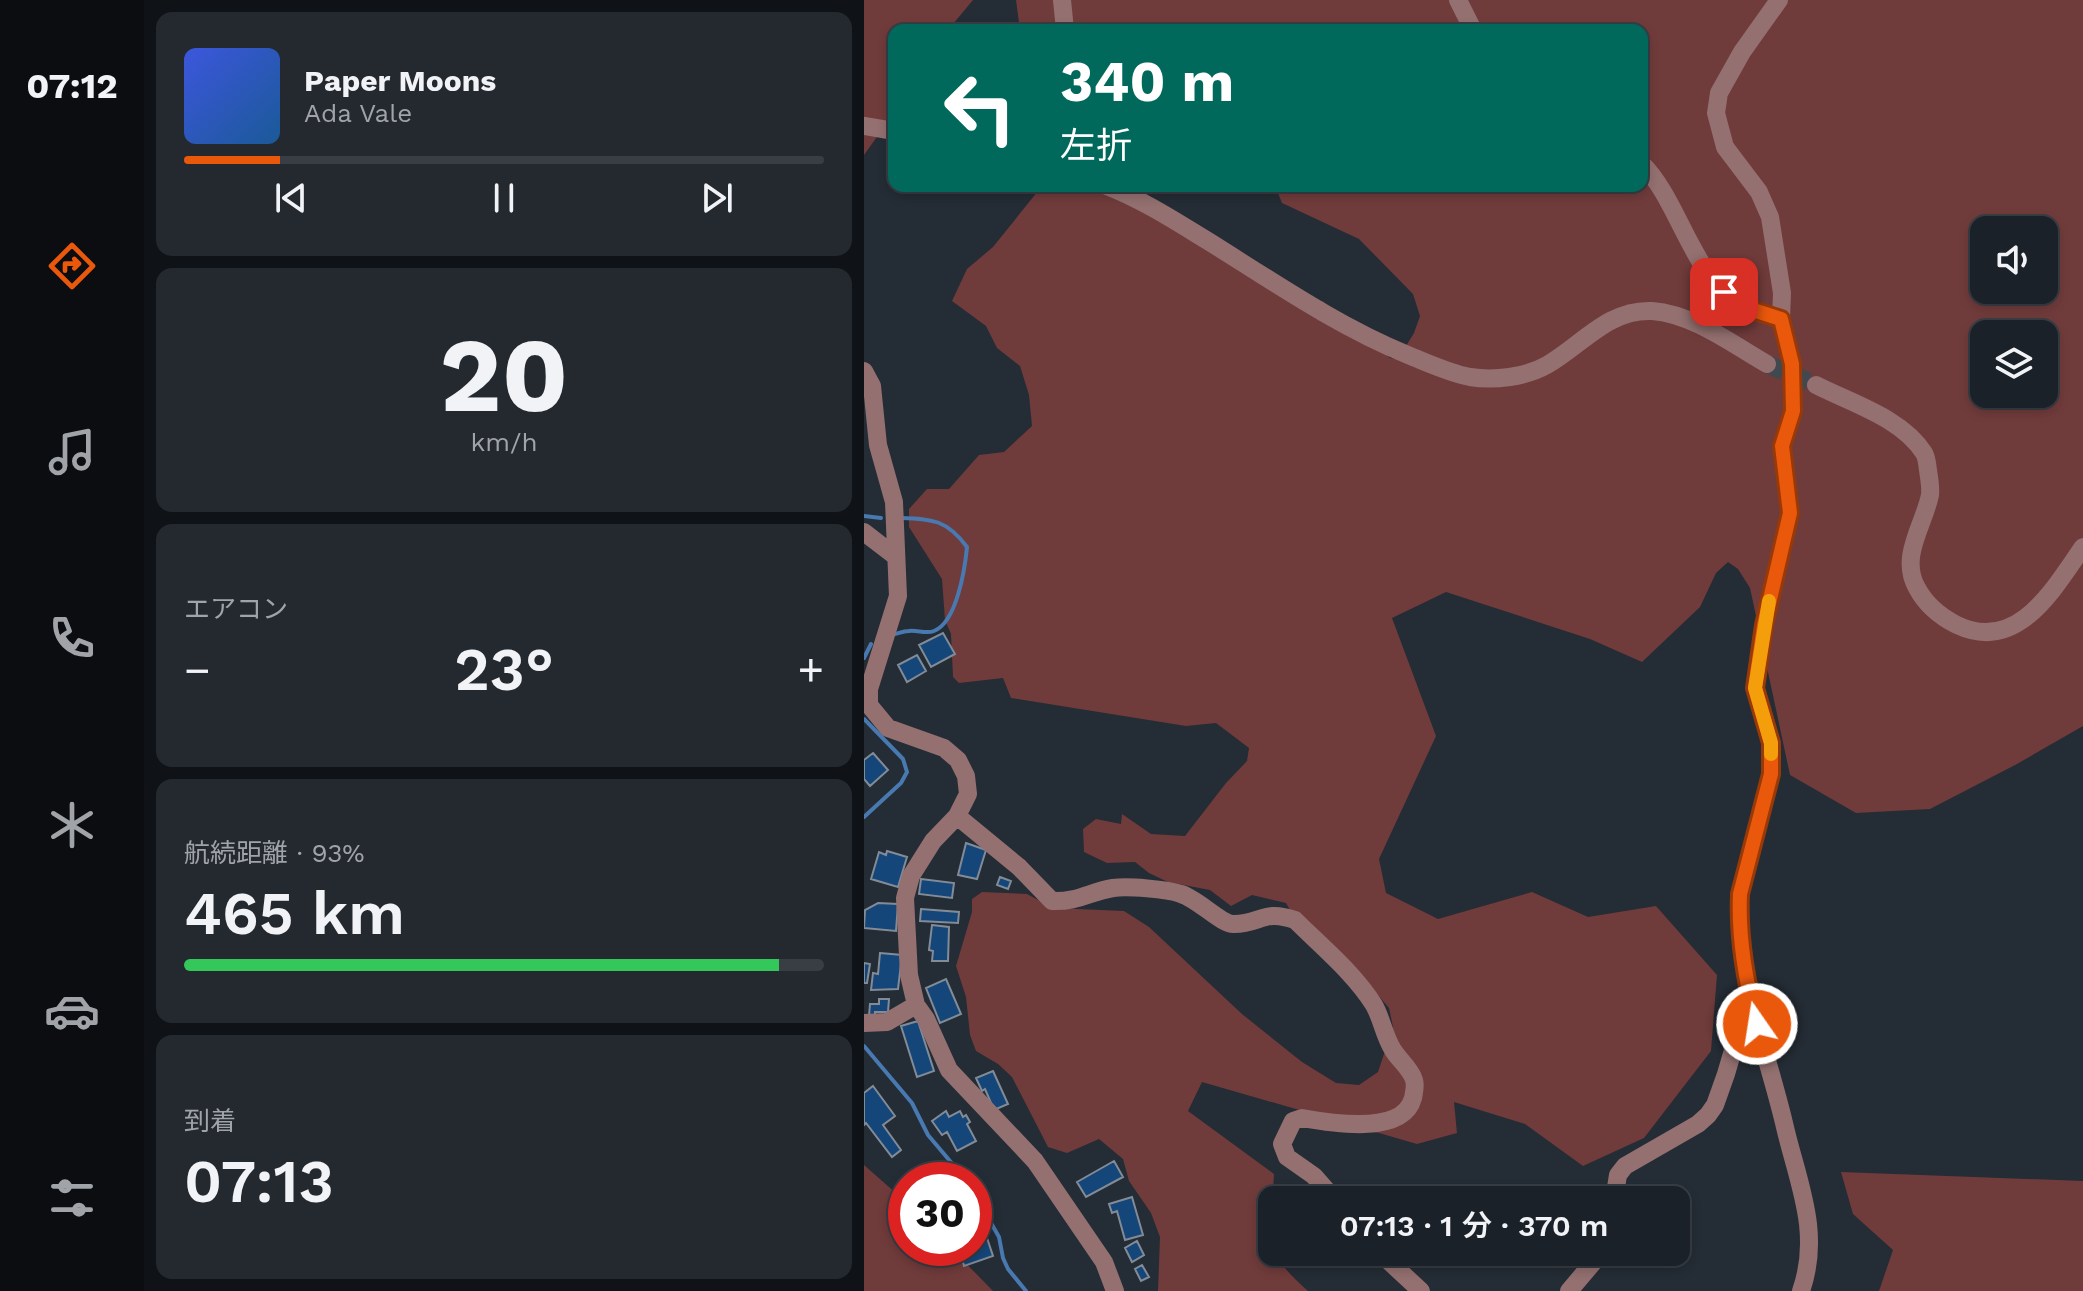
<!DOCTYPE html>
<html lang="ja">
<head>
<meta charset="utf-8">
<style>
  :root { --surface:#1b2128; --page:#242930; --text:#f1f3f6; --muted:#a0a3a8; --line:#393e45; --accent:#ea580c }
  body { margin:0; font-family:"Work Sans","Noto Sans JP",sans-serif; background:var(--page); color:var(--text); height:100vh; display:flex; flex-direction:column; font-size:30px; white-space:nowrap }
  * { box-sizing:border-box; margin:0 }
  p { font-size:26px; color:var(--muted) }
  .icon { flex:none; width:44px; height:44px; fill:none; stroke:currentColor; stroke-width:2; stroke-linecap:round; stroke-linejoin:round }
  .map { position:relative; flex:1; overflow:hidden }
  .side { display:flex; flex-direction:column; gap:12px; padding:12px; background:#0f1216; width:720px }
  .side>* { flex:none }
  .banner { position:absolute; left:24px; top:24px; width:760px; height:168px; border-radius:16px; box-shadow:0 4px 12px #0003,0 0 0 2px var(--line); background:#00695c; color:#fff; overflow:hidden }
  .controls { position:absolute; left:1106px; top:216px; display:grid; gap:16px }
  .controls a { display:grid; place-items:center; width:88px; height:88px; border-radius:16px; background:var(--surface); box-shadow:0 4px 12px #0003,0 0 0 2px var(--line); font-size:40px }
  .speed { position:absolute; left:24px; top:1162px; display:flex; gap:16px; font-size:40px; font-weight:700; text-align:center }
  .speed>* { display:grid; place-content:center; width:104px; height:104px; border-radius:50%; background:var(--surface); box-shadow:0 4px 12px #0003,0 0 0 2px var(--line); line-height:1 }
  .speed .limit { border:12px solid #d22; background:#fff; color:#111 }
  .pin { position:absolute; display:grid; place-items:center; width:68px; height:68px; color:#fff; margin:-34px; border-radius:16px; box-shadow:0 4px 12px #0006 }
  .me { position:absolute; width:88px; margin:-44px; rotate:347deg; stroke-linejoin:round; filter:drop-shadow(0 0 6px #0008) }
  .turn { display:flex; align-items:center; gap:28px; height:168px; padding:0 40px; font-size:36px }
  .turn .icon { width:104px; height:104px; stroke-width:2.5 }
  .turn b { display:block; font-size:56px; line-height:68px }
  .big { font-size:60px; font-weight:600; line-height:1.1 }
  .side .tile { flex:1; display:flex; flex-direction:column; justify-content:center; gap:12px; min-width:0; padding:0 28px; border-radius:16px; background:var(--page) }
  .side .dial { align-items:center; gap:0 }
  .dial b { font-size:104px; line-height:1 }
  .song { display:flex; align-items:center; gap:24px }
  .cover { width:96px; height:96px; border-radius:12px; background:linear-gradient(135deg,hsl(230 70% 55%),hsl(210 70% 35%)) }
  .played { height:8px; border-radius:4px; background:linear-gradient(90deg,var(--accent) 15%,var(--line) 15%) }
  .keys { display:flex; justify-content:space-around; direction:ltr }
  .heat { display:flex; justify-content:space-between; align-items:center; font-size:44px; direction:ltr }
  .charge { height:12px; border-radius:6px; background:linear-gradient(90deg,#34c759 93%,var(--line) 0) }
  .trip { position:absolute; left:394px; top:1186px; width:432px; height:80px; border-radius:16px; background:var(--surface); box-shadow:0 4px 12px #0003,0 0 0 2px var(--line); font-weight:600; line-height:80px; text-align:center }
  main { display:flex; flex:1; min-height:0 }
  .menu { display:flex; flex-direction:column; width:144px; justify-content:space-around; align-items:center; background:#0b0d10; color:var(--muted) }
  .menu .icon { width:56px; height:56px }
  .menu .current { color:var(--accent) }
  .menu b { font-size:36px; color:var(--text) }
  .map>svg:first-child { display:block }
</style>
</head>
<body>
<main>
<nav class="menu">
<b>07:12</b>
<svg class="icon current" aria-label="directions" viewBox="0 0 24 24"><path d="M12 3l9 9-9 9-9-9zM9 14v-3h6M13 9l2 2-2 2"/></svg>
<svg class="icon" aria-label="music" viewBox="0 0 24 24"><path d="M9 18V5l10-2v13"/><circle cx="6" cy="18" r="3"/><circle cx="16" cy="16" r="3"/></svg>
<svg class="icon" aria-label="phone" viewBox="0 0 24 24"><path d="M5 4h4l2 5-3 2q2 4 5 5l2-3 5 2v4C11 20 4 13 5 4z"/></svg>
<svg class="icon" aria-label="climate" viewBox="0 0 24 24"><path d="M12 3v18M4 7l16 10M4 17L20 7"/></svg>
<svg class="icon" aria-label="car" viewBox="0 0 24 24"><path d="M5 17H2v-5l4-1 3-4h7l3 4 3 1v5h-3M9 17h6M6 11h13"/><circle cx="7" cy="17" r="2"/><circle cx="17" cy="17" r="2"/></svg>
<svg class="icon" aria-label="filters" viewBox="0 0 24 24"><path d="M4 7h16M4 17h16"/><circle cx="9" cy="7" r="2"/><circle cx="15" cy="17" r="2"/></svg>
</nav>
<section class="side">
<div class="tile">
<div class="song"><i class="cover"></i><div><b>Paper Moons</b><p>Ada Vale</p></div></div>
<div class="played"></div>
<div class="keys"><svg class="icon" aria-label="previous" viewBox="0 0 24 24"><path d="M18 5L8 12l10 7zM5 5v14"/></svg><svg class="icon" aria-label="pause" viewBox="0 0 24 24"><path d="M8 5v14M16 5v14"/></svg><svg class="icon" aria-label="next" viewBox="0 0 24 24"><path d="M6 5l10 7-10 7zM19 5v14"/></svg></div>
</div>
<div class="tile dial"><b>20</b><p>km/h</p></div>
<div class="tile"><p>エアコン</p>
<div class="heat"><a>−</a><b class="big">23°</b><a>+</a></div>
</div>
<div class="tile"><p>航続距離 · 93%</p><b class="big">465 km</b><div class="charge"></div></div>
<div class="tile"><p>到着</p><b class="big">07:13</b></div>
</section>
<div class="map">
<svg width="1219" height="1291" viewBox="0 0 1219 1291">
  <rect width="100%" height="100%" fill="#242c35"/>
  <!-- green -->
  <path fill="#703b3b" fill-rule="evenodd" d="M0 0H109L84 30H30V113L0 155Z
    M152 0H1219V726L1153 764 1066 809 992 813 926 775 886 588 874 569 864 562 852 573 836 607 778 662 726 639 582 592 528 618 572 736 515 859 522 893 574 919 668 892 724 917 792 906 853 975 847 1051 780 1138 719 1166 661 1124 590 1102 593 1133 553 1144 338 1082 324 1111 410 1174 406 1242C413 1262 427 1276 444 1291H294L296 1237 287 1213 265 1181 259 1159 235 1139 203 1153 184 1147 148 1077 134 1064 112 1051 106 1035 102 997 92 966 108 912V899L118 892 163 894 189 908 260 911 285 927 378 1014 438 1062 472 1083 495 1085 514 1072 529 1027 525 1008 501 980 427 912 422 903 388 895 367 906 346 890 304 882 285 873 271 862 243 863 220 852 219 829 232 819 257 824 258 814 287 834 321 836 362 783 383 761 385 748 352 723 322 726 147 698 139 678 95 683 89 677 87 634 81 620 78 579 45 527V509L63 489H85L115 455 140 452 168 426 165 395 156 366 133 348 122 326 88 301 103 269 129 247 178 186C196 186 215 185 233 190 302 211 374 266 435 304L458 301 481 316 526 358 534 359 550 333 556 316 549 294 495 239 418 203 411 186H778V30H156ZM1120 230H1180V290H1120ZM1120 334H1180V394H1120Z
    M0 1165 42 1202V1248H87L129 1291H0Z
    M977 1172 1219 1181V1291H1015L1029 1250 989 1214Z"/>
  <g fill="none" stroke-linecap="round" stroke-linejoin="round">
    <!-- stream -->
    <path stroke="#4879b0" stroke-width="4" d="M0 516 17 518
      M27 635C33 634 39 631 45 631 53 630 63 634 70 631 93 622 101 568 103 547 83 520 69 519 37 518
      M0 658 7 644
      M0 719 39 759 43 772 37 783 0 817
      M0 1046 48 1103 64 1135 102 1180
      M110 1193 135 1237 139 1258 144 1269 162 1291"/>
  </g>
  <!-- building -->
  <path fill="#144679" stroke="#828b96" stroke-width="2" d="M79 633 91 654 67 667 55 645Z
    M53 655 62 671 43 682 34 665Z
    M9 753 24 770 6 786 0 779V760Z
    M102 843 122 850 113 879 94 875Z
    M23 851 43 857 34 887 7 879 15 852 22 855Z
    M136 877 147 881 144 889 133 885Z
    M57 879 90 883 88 898 55 894Z
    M14 903 34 904 32 931 0 928 1 910Z
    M57 909 95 912 94 923 56 921Z
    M68 925 85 927 84 961H68L69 951 65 950Z
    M16 953 38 955 34 989 7 990 9 973 14 974Z
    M0 963 6 964 3 983H0Z
    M82 979 97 1014 76 1023 62 988Z
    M15 999H25L24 1012H11V1016H5L6 1004H15Z
    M54 1021 70 1071 53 1077 37 1026Z
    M129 1071 144 1104 130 1110 121 1089 118 1091 112 1078Z
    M9 1086 31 1116 19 1125 37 1150 28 1157 2 1123 0 1125V1093Z
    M82 1111 85 1117 96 1111 99 1117 102 1115 106 1122 103 1124 112 1141 93 1151 83 1132 78 1135 68 1121Z
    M250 1161 259 1177 222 1197 213 1182Z
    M268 1197 279 1235 261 1240 253 1211 248 1213 245 1204Z
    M120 1229 129 1256 100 1266 97 1255 93 1257 90 1248H110V1232Z
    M273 1241 280 1255 268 1262 261 1248Z
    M278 1265 285 1277 277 1281 271 1269Z"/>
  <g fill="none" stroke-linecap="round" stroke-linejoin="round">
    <!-- minor-tunnel -->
    <path stroke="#404850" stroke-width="18" stroke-dasharray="18 9" stroke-linecap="butt" d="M903 364 952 385"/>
    <!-- minor -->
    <path stroke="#947070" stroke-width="18" d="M198 0 201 30
      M594 0 609 30
      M915 0 878 52 855 93 852 113 861 147 895 192 906 217 918 293 917 319 928 364 929 411 918 446 926 513 900 625 891 688 907 743V774L876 894C871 973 902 1048 920 1123 933 1181 958 1231 937 1291
      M0 126 30 131
      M778 164C816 201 830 284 882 308 892 313 906 316 917 319
      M243 186C279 200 311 221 344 241 408 281 473 326 544 355 564 363 585 373 606 377 630 381 662 377 683 365 718 345 744 309 788 311 829 314 868 344 903 364
      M0 371 8 386 14 445 30 502 34 596 5 689V705L24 728 80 748 94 760 102 776 104 794 93 816 69 841 47 876 41 898 45 975 52 1005 62 1019 85 1070 171 1161 240 1262 251 1291
      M952 385C987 403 1038 418 1060 453 1063 458 1063 464 1064 470 1065 478 1067 487 1066 495 1060 525 1035 557 1053 588 1062 605 1077 617 1093 625 1154 654 1190 588 1219 547
      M0 532 31 556
      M93 816 155 867 188 901C214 902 225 892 249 888 263 886 303 889 317 894 334 899 358 925 370 924 397 924 399 909 431 920 458 947 490 973 510 1005 518 1019 520 1036 529 1050 535 1060 547 1069 550 1080 552 1086 550 1092 549 1098 539 1136 466 1123 438 1118L429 1121 418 1144 423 1157 450 1176 471 1200
      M0 1023 23 1022 52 1005
      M750 1200 754 1175 761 1166 834 1124 844 1115 851 1105 862 1074 885 996
      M515 1252 557 1291
      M705 1291 738 1252"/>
  </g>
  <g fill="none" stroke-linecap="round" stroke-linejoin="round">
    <!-- route casing -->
    <g stroke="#983908" stroke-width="20">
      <path id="route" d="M860 292 880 307 917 319 928 364 929 411 918 446 926 513 900 625 891 688 907 743V774L876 894C874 937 882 983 893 1024"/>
    </g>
    <!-- route -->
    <use href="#route" stroke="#ea580c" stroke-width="14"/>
    <!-- slow -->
    <path stroke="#f59e0b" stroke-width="14" d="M905 601 891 688 907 743V754"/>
  </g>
</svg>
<div class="controls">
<a><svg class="icon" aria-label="sound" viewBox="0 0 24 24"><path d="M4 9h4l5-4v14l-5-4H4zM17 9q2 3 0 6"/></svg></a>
<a><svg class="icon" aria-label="layers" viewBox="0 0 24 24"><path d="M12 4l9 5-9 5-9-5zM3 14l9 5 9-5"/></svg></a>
</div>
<div class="speed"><div class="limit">30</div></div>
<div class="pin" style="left:860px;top:292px;background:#d93025"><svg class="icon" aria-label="arrive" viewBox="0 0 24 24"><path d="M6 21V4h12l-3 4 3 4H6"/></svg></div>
<svg class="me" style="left:893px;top:1024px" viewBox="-20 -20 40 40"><circle r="17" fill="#ea580c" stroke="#fff" stroke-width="3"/><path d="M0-11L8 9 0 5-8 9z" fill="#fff"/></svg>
<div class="trip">07:13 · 1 分 · 370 m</div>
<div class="banner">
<div class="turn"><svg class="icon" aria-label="left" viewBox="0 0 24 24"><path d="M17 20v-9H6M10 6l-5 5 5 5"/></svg><div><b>340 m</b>左折</div></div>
</div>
</div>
</main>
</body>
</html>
